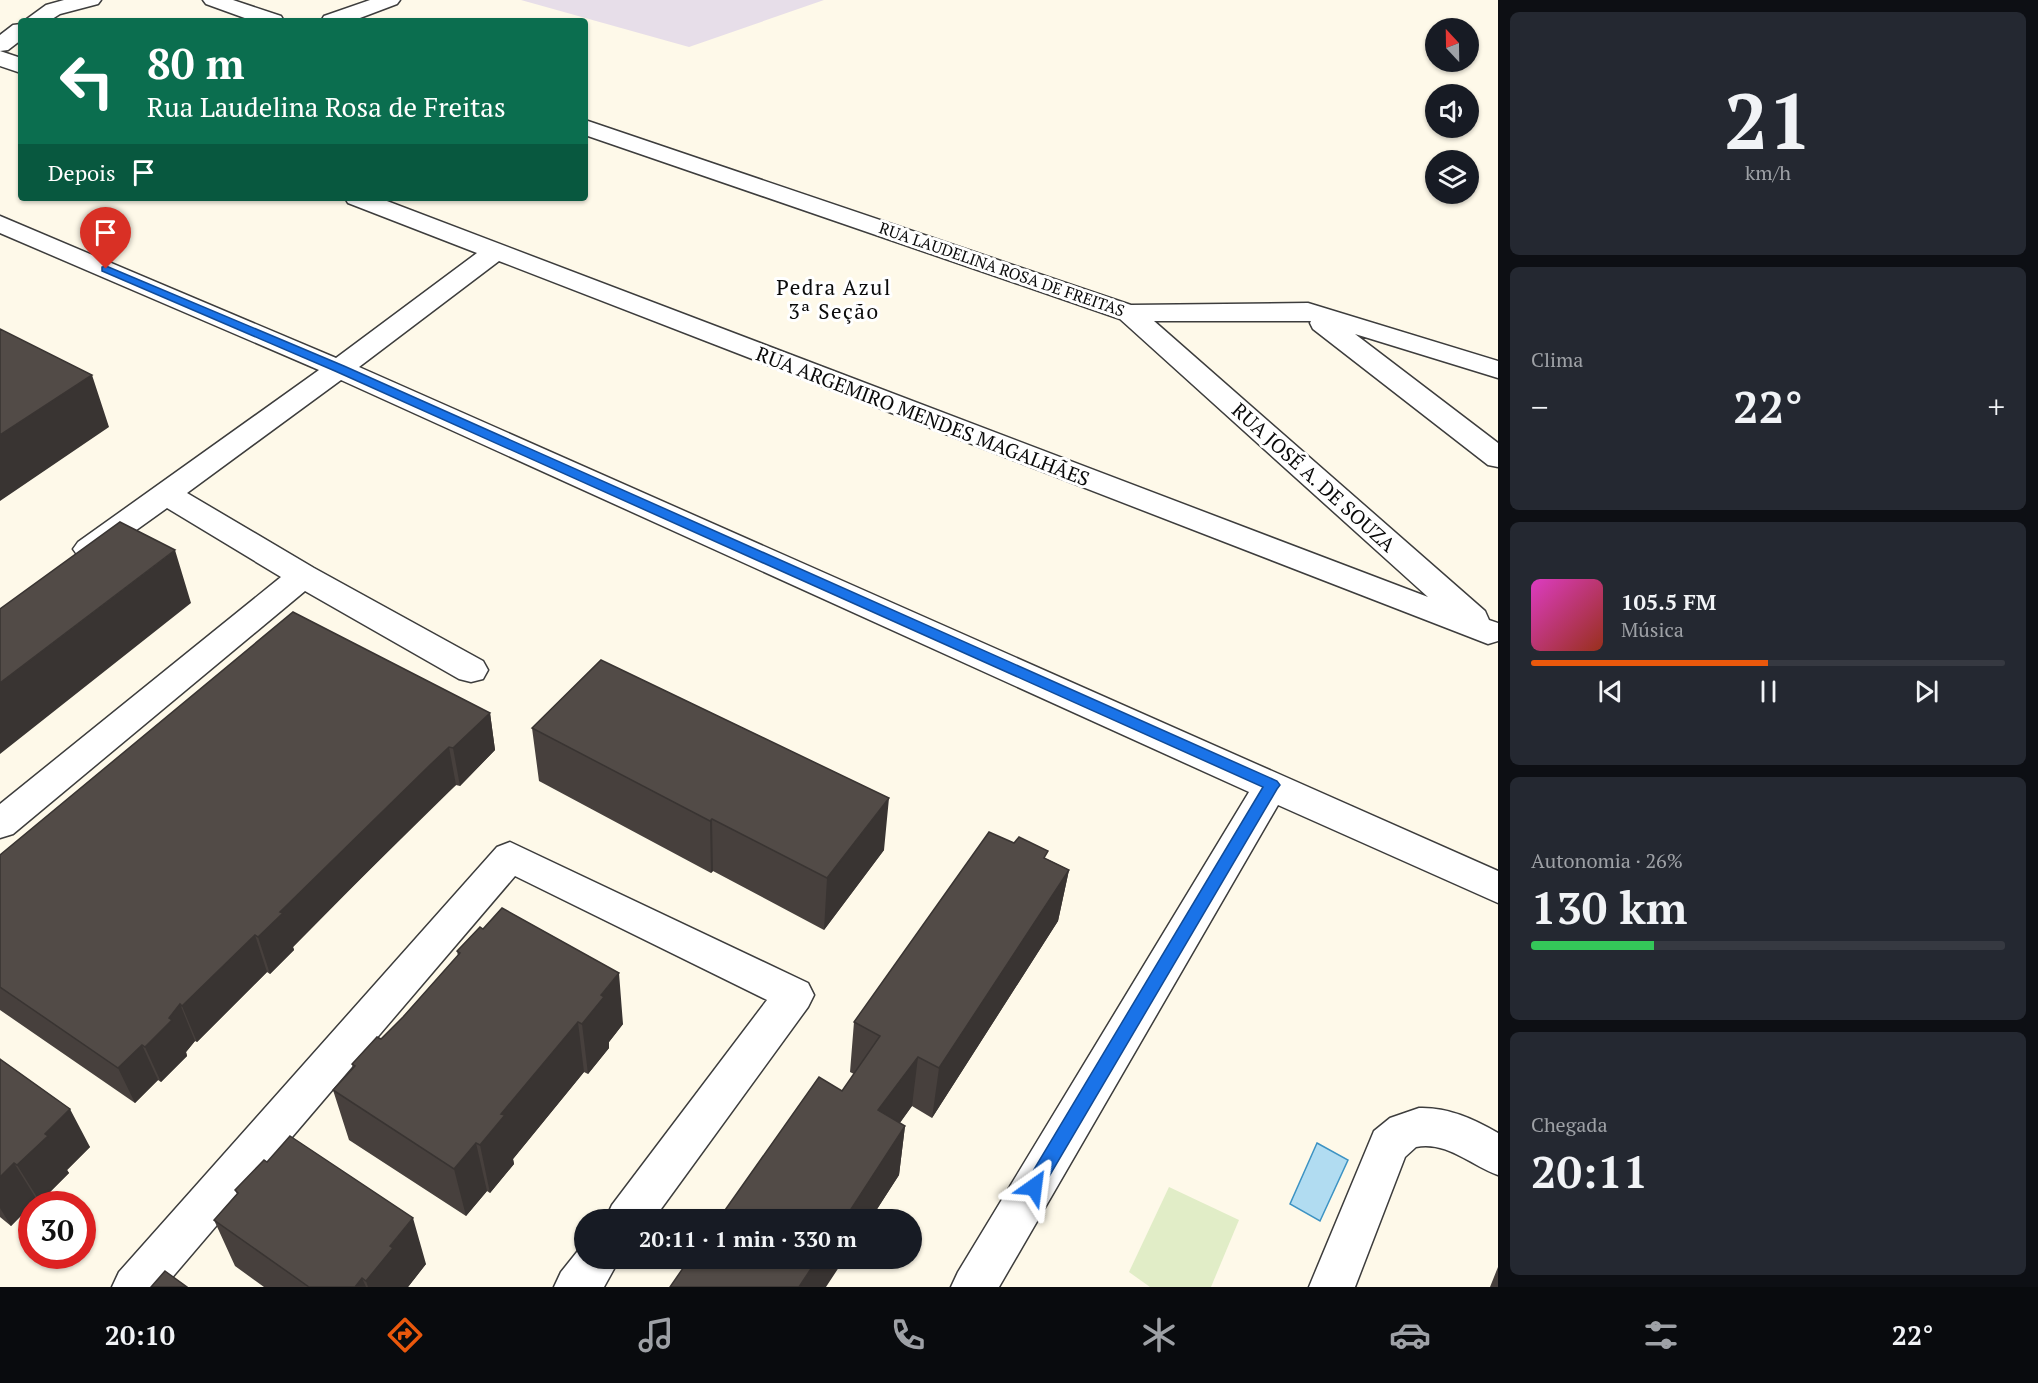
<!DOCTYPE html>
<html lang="pt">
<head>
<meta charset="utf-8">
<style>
  :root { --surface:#171b24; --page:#242831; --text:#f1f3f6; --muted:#9ea1a6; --line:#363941; --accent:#ea580c }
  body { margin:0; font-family:"PT Serif",serif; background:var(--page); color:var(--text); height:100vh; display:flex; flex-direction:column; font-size:22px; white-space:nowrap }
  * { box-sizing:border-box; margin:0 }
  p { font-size:20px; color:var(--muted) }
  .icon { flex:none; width:33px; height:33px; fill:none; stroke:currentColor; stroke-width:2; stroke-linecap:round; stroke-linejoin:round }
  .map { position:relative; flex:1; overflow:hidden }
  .details { display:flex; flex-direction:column; gap:12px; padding:12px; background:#0d0f14; width:540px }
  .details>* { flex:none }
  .hud { position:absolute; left:18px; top:18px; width:570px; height:183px; border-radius:6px; box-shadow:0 2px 4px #0004; background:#0b6e4f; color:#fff; overflow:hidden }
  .needle { width:39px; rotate:338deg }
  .buttons { position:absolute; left:1425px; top:18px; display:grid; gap:12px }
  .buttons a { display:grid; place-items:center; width:54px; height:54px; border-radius:50%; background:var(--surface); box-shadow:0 2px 4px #0004; font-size:30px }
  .speed { position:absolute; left:18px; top:1191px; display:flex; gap:12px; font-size:30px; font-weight:700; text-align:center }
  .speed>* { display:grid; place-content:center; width:78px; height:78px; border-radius:50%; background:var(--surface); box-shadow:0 2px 4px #0004; line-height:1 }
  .speed .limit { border:9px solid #d22; background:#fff; color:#111 }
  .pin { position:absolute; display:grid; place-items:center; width:51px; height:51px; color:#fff; margin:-62px -26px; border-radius:50% 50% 50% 0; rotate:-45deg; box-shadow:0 0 6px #0007 }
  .pin .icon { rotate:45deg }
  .me { position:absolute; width:66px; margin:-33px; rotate:31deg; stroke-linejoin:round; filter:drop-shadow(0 0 4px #0008) }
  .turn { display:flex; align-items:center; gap:21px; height:126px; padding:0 30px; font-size:27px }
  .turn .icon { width:78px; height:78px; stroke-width:2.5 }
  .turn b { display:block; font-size:42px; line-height:51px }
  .then { display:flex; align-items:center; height:57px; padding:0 30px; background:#0003; gap:12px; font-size:22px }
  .big { font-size:45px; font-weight:700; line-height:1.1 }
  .details .widget { flex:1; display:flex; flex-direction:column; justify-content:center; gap:9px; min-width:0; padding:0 21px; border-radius:9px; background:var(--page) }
  .details .dial { align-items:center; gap:0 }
  .dial b { font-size:78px; line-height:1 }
  .song { display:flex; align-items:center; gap:18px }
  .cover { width:72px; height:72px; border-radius:9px; background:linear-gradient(135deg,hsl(310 70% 55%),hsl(10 70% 35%)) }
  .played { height:6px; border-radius:3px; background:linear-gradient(90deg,var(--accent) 50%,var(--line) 50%) }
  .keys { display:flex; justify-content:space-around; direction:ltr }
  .heat { display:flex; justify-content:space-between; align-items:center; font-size:33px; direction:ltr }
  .charge { height:9px; border-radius:4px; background:linear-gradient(90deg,#34c759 26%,var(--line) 0) }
  .trip { position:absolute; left:574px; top:1209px; width:348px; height:60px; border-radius:30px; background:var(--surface); box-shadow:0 2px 4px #0004; font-weight:700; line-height:60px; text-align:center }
  .tab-bar { display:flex; height:96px; justify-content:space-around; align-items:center; background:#090b0e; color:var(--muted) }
  .tab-bar .icon { width:42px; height:42px }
  .tab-bar .current { color:var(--accent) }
  .tab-bar b { font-size:27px; color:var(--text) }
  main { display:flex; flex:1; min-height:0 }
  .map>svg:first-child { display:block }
</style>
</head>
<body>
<main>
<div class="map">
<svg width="1498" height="1287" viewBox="0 0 1498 1287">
  <rect width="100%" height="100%" fill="#fef9e9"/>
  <!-- industrial -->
  <path fill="#e7dee9" d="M521 0H824L689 47Z"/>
  <!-- pitch -->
  <path fill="#e1edc7" d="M1169 1187 1239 1220 1211 1287H1150L1129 1272Z"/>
  <!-- water -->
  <path fill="#b1dcf1" stroke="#3d93c3" stroke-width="1.5" d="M1317 1143 1348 1160 1320 1221 1290 1204Z"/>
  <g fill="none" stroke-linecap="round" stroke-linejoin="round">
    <!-- street casing -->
    <g stroke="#3d3d3d" stroke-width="3">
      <path id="street" d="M64 0H101L98 4 60 14 49 21H24L46 5Z
        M203 0H233L281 16 284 21H253L206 4Z
        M370 0H400L397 4 352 21H321L324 16Z
        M21 24V40L8 50 0 51 21 58V73L0 66V35L13 25Z
        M585 120 1131 305 1308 303 1498 361V378L1355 334 1498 443V467L1488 465 1313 329 1310 323 1311 321H1154L1485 611 1489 620 1498 623V641L1488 644 499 261 359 367 1498 871V903L1278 805 999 1287H951L958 1272 1249 792 341 380 187 493 314 568 483 661 488 670 483 679 471 682 459 679 305 591 13 834 0 838V804L281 577 167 508 100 556 89 559 78 556 73 549 78 542 319 370 0 233V216L336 358 477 253 348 203 345 198H379L1428 597 1120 319 585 135Z
        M510 842 808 983 814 995 808 1007 653 1220H605L612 1205 767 1000 515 876 164 1287H112L119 1272 497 847Z
        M1419 1108C1448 1107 1474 1119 1498 1133V1175C1470 1165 1447 1141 1416 1147L1405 1157 1355 1287H1309L1374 1131 1390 1118Z
        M585 1242V1258H620L604 1287H554L561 1272Z"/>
    </g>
    <!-- street -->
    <use href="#street" fill="#fff" fill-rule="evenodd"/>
  </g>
  <!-- wall -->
  <path fill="#47403d" d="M490 713 495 750 460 786 456 785 438 801 293 947 294 950 270 974 267 972 197 1042 195 1041 186 1052 187 1056 161 1082 158 1080 135 1103 0 1010V855Z
    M532 728 884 850 824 930 713 871 711 873 539 781Z
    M1047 859 1069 870 1058 921 932 1118 912 1106 900 1123 905 1126 899 1175 870 1220H718L842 1091 854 1074 850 1072 854 1022Z
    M457 951 623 1024 609 1042V1048L588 1074 584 1072 513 1159 514 1164 490 1193 487 1191 466 1216 349 1140 333 1090 353 1069 352 1064 381 1039 403 1017 458 956Z
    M0 1059 90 1147 67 1170 69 1173 40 1202 37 1200 32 1204 11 1226 0 1217Z
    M235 1190 426 1264 408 1287H264L235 1266 214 1220 237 1194Z
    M1498 1267V1287H1490Z"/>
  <!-- shaded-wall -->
  <path fill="#393432" d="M92 375 109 427 0 501V435Z
    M175 550 191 603 0 754V683Z
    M490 713 495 750 460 786 453 748Z
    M449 747 456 785 347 892 293 947 294 950 270 974 258 937 280 912 337 855Z
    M889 798 884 850 824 930 827 878Z
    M712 819 713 871 711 873 710 821Z
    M1069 870 1058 921 932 1118 939 1068Z
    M255 935 267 972 197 1042 182 1006Z
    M619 973 623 1024 609 1042V1048L588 1074 582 1024 601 995Z
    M180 1004 195 1041 186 1052 187 1056 161 1082 145 1047Z
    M578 1022 584 1072 513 1159 514 1164 490 1193 480 1145 501 1114Z
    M142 1045 158 1080 135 1103 118 1068Z
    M918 1057 912 1106 873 1159 878 1110Z
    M70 1109 90 1147 67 1170 69 1173 40 1202 17 1165 45 1134Z
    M905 1126 899 1175 870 1220H844Z
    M476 1143 487 1191 466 1216 454 1169Z
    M14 1163 37 1200 11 1226 0 1208V1177Z
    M413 1218 426 1264 408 1287H368L366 1281 390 1246Z
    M818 1258H845L826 1287H799Z
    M362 1278 366 1287H355Z"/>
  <!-- building -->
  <path fill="#524b47" stroke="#393432" stroke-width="1.5" d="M0 329 92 375 0 435Z
    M120 522 175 550 0 683V609Z
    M293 612 490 713 453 748 449 747 431 764 280 912 283 913 258 937 255 935 182 1006 180 1004 169 1018 172 1020 145 1047 142 1045 118 1068 0 987V855Z
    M601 660 889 798 827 878 712 819 710 821 532 728Z
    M989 832 1014 843 1019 837 1048 851 1044 858 1069 870 939 1068 918 1057 878 1110 905 1126 844 1220H718L819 1077 842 1091 880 1036 854 1022Z
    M502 908 619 973 601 995 604 997 582 1024 578 1022 501 1114 505 1115 480 1145 476 1143 454 1169 333 1090 355 1066 352 1064 377 1037 381 1039 403 1017 460 953 457 951 480 927 483 929Z
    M0 1059 70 1109 45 1134 48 1136 17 1165 14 1163 0 1177Z
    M290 1136 413 1218 390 1246 393 1248 366 1281 362 1278 355 1287H309L214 1220 238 1193 235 1190 264 1160 267 1162Z
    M690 1258H818L799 1287H670Z
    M165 1271 187 1287H151Z"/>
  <!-- route -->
  <path fill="#1a73e8" stroke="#114b97" stroke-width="1.5" d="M106 266 344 366 1277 781 1280 785 1277 789 1040 1192 1034 1195 1027 1192 1025 1187 1027 1181 1263 787 335 371 102 271V267Z"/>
  <g text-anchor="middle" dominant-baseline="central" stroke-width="6" stroke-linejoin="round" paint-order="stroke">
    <!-- far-street labels -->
    <g font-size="16" fill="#0a0a0a" stroke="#fff">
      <text transform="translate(1002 269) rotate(19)">RUA LAUDELINA ROSA DE FREITAS</text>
    </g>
    <!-- street labels -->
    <g font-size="20" fill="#0a0a0a" stroke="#fff">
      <text transform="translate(923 416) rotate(21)">RUA ARGEMIRO MENDES MAGALHÃES</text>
      <text transform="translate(1314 477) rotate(42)">RUA JOSÉ A. DE SOUZA</text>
    </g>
    <!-- neighbourhood labels -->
    <g font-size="21" letter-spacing="1.5" fill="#0a0a0a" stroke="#fff">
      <text x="834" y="287">Pedra Azul<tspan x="834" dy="24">3ª Seção</tspan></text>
    </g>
  </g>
</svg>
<div class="buttons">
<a><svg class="needle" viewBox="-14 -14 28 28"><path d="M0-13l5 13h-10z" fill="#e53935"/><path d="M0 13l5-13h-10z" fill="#9ea1a6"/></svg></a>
<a><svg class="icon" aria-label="sound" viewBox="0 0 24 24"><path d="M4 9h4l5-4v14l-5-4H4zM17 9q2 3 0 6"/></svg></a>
<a><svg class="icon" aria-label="layers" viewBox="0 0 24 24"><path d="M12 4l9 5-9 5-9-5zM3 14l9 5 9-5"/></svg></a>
</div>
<div class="speed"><div class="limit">30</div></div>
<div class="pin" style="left:106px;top:269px;background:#d93025"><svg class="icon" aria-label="arrive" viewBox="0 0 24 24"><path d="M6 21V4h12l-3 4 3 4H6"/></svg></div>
<svg class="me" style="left:1034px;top:1187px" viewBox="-20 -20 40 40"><path d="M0-17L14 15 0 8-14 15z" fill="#1a73e8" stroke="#fff" stroke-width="4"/></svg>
<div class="trip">20:11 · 1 min · 330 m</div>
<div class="hud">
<div class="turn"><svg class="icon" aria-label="left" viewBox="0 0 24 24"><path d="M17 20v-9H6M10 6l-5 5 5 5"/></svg><div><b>80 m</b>Rua Laudelina Rosa de Freitas</div></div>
<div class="then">Depois<svg class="icon" aria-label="arrive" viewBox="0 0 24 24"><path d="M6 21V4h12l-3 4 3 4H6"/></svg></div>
</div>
</div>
<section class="details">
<div class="widget dial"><b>21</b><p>km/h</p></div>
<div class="widget"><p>Clima</p>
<div class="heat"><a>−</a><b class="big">22°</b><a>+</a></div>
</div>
<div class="widget">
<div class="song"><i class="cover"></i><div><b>105.5 FM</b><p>Música</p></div></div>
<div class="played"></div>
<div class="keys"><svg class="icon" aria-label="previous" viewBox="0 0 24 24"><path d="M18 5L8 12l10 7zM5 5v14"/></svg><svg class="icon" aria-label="pause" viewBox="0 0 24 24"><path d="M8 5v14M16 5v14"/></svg><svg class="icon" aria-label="next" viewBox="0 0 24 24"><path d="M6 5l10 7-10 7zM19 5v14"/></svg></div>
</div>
<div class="widget"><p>Autonomia · 26%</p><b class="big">130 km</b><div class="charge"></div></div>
<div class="widget"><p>Chegada</p><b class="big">20:11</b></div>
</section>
</main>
<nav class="tab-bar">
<b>20:10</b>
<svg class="icon current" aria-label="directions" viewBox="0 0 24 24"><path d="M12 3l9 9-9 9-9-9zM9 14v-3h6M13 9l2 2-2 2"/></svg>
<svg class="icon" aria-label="music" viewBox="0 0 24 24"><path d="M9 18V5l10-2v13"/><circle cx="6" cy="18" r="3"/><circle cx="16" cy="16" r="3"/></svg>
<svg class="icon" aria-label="phone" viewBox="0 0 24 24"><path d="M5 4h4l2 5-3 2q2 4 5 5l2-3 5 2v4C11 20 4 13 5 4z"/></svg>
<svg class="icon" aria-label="climate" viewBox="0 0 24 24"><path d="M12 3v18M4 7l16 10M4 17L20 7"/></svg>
<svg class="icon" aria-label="car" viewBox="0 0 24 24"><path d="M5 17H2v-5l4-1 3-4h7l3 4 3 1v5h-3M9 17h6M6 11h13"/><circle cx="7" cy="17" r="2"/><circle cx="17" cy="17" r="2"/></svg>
<svg class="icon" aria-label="filters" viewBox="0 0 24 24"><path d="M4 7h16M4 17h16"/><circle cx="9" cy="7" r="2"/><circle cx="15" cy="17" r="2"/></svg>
<b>22°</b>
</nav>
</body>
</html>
